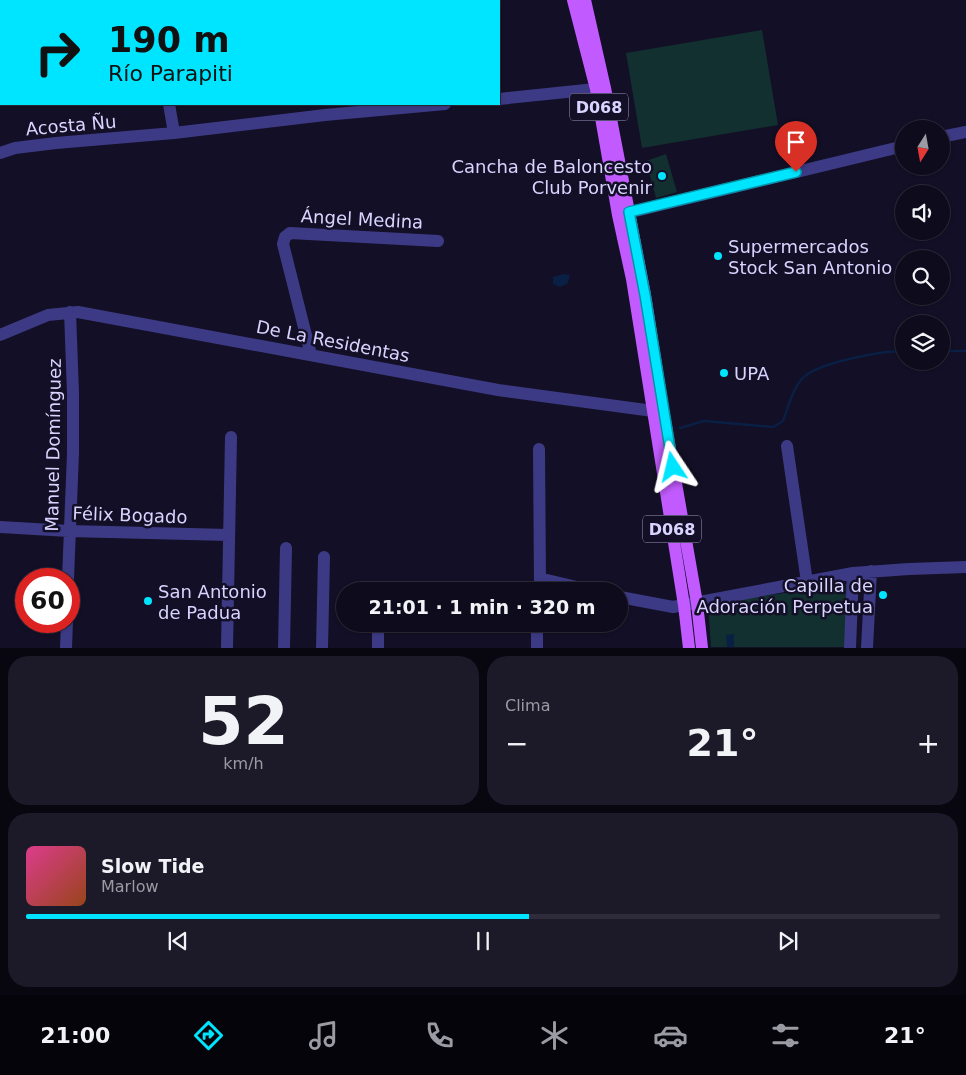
<!DOCTYPE html>
<html lang="es">
<head>
<meta charset="utf-8">
<style>
  :root { --surface:#0e0b1c; --page:#1c1929; --text:#f1f3f6; --muted:#9b9ba3; --line:#2e2b3b; --accent:#00e5ff }
  body { margin:0; font-family:"DejaVu Sans",sans-serif; background:var(--page); color:var(--text); height:100vh; display:flex; flex-direction:column; font-size:19px; white-space:nowrap }
  * { box-sizing:border-box; margin:0 }
  p { font-size:16px; color:var(--muted) }
  .icon { flex:none; width:28px; height:28px; fill:none; stroke:currentColor; stroke-width:2; stroke-linecap:round; stroke-linejoin:round }
  .map { position:relative; height:648px; overflow:hidden }
  .panel { display:flex; flex-direction:column; gap:8px; padding:8px; background:#08060f; flex:1 }
  .panel>* { flex:none }
  .guide { position:absolute; left:0px; top:0px; width:500px; height:105px; box-shadow:0 1px 4px #0004,0 0 0 1px var(--line); background:#00e5ff; color:#111; overflow:hidden }
  .needle { width:32px; rotate:191deg }
  .buttons { position:absolute; left:895px; top:120px; display:grid; gap:10px }
  .buttons a { display:grid; place-items:center; width:55px; height:55px; border-radius:50%; background:var(--surface); box-shadow:0 1px 4px #0004,0 0 0 1px var(--line); font-size:25px }
  .speed { position:absolute; left:15px; top:568px; display:flex; gap:10px; font-size:25px; font-weight:700; text-align:center }
  .speed>* { display:grid; place-content:center; width:65px; height:65px; border-radius:50%; background:var(--surface); box-shadow:0 1px 4px #0004,0 0 0 1px var(--line); line-height:1 }
  .speed .limit { border:8px solid #d22; background:#fff; color:#111 }
  .pin { position:absolute; display:grid; place-items:center; width:42px; height:42px; color:#fff; margin:-51px -21px; border-radius:50% 50% 50% 0; rotate:-45deg; box-shadow:0 0 5px #0007 }
  .pin .icon { rotate:45deg }
  .me { position:absolute; width:55px; margin:-28px; rotate:350deg; stroke-linejoin:round; filter:drop-shadow(0 0 4px #0008) }
  .turn { display:flex; align-items:center; gap:18px; height:105px; padding:0 25px; font-size:22px }
  .turn .icon { width:65px; height:65px; stroke-width:2.5 }
  .turn b { display:block; font-size:35px; line-height:42px }
  .big { font-size:38px; font-weight:800; line-height:1.1 }
  .panel .card { flex:1; display:flex; flex-direction:column; justify-content:center; gap:8px; min-width:0; padding:0 18px; border-radius:20px; background:var(--page) }
  .panel .dial { align-items:center; gap:0 }
  .dial b { font-size:65px; line-height:1 }
  .song { display:flex; align-items:center; gap:15px }
  .cover { width:60px; height:60px; border-radius:8px; background:linear-gradient(135deg,hsl(330 70% 55%),hsl(20 70% 35%)) }
  .played { height:5px; border-radius:2px; background:linear-gradient(90deg,var(--accent) 55%,var(--line) 55%) }
  .keys { display:flex; justify-content:space-around; direction:ltr }
  .heat { display:flex; justify-content:space-between; align-items:center; font-size:28px; direction:ltr }
  .panel .tiles { flex:1; display:grid; gap:8px; grid-template-columns:1fr 1fr }
  .card:last-child { grid-column:span 2 }
  .trip { position:absolute; left:336px; top:582px; width:292px; height:50px; border-radius:25px; background:var(--surface); box-shadow:0 1px 4px #0004,0 0 0 1px var(--line); font-weight:800; line-height:50px; text-align:center }
  .tabs { display:flex; height:80px; justify-content:space-around; align-items:center; background:#06040b; color:var(--muted) }
  .tabs .icon { width:35px; height:35px }
  .tabs .selected { color:var(--accent) }
  .tabs b { font-size:22px; color:var(--text) }
  .map>svg:first-child { display:block }
</style>
</head>
<body>
<div class="map">
<svg width="966" height="648" viewBox="0 0 966 648">
  <rect width="100%" height="100%" fill="#130f26"/>
  <!-- green -->
  <path fill="#12302f" d="M762 30 778 125 642 148 626 53Z
    M666 154 677 192 656 198 646 161Z
    M847 584 845 647H711L708 604Z"/>
  <!-- water -->
  <path fill="#0a1f44" d="M564 274 570 275 568 283 560 287 553 284V277Z
    M734 634V647H727L726 635Z"/>
  <g fill="none" stroke-linecap="round" stroke-linejoin="round">
    <!-- stream -->
    <path stroke="#0a1f44" stroke-width="2.5" d="M941 351H966
      M680 428 704 421 773 427 783 421C788 408 794 384 805 376 822 362 882 351 904 351"/>
    <!-- minor -->
    <path stroke="#3d3a85" stroke-width="12" d="M15 0 16 1
      M202 1 205 0
      M0 55 1 54
      M499 99 605 88
      M169 104 174 133
      M941 137 966 132
      M0 153 15 148 56 143 174 133 325 115 445 104
      M619 215 904 146
      M0 335 48 315 78 312 498 390 653 411 662 409
      M311 355 283 244 285 237 290 233 438 241
      M787 446 807 582
      M0 527 69 531 229 535
      M68 579 73 453V393L70 312
      M540 584 547 580 594 591
      M538 591 540 584 539 449
      M620 597 673 607 853 573 909 569 966 567
      M66 648 67 621
      M227 648 231 437
      M284 648 286 548
      M322 648 324 557
      M378 648V624
      M537 648V624
      M850 648 853 573
      M867 648 871 571"/>
    <!-- major -->
    <path stroke="#c25bff" stroke-width="12" d="M573 0 596 89 618 215 632 279 684 605 689 648
      M585 0 605 88 645 295 663 409 697 603 702 648"/>
  </g>
  <g fill="none" stroke-linecap="round" stroke-linejoin="round">
    <!-- route casing -->
    <g stroke="#0095a6" stroke-width="12">
      <path id="route" d="M673 467 645 295 629 212 796 172"/>
    </g>
    <!-- route -->
    <use href="#route" stroke="#00e5ff" stroke-width="9"/>
  </g>
  <!-- markers -->
  <g fill="#00e5ff" stroke="#130f26" stroke-width="2">
    <circle cx="662" cy="176" r="5"/>
    <circle cx="718" cy="256" r="5"/>
    <circle cx="724" cy="373" r="5"/>
    <circle cx="883" cy="595" r="5"/>
    <circle cx="148" cy="601" r="5"/>
  </g>
  <g text-anchor="middle" dominant-baseline="central" stroke-width="5" stroke-linejoin="round" paint-order="stroke">
    <!-- shield labels -->
    <g fill="#130f26" stroke="#9e99be" stroke-width="1">
      <rect x="570" y="93.5" width="58" height="27" rx="4"/>
      <rect x="643" y="515.5" width="58" height="27" rx="4"/>
    </g>
    <g font-size="16" font-weight="bold" fill="#d9d4ff">
      <text x="599" y="107">D068</text>
      <text x="672" y="529">D068</text>
    </g>
    <!-- street labels -->
    <g font-size="18" fill="#d9d4ff" stroke="#130f26">
      <text transform="translate(71 125) rotate(-5)">Acosta Ñu</text>
      <text transform="translate(362 219) rotate(3)">Ángel Medina</text>
      <text transform="translate(333 341) rotate(11)">De La Residentas</text>
      <text transform="translate(53 445) rotate(-89)">Manuel Domínguez</text>
      <text transform="translate(130 515) rotate(2)">Félix Bogado</text>
    </g>
    <!-- poi labels -->
    <g font-size="18" fill="#d9d4ff" stroke="#130f26" text-anchor="start">
      <text x="652" y="166" text-anchor="end">Cancha de Baloncesto<tspan x="652" dy="21">Club Porvenir</tspan></text>
      <text x="728" y="246">Supermercados<tspan x="728" dy="21">Stock San Antonio</tspan></text>
      <text x="734" y="373">UPA</text>
      <text x="873" y="585" text-anchor="end">Capilla de<tspan x="873" dy="21">Adoración Perpetua</tspan></text>
      <text x="158" y="591">San Antonio<tspan x="158" dy="21">de Padua</tspan></text>
    </g>
  </g>
</svg>
<div class="buttons">
<a><svg class="needle" viewBox="-14 -14 28 28"><path d="M0-13l5 13h-10z" fill="#e53935"/><path d="M0 13l5-13h-10z" fill="#9b9ba3"/></svg></a>
<a><svg class="icon" aria-label="sound" viewBox="0 0 24 24"><path d="M4 9h4l5-4v14l-5-4H4zM17 9q2 3 0 6"/></svg></a>
<a><svg class="icon" aria-label="search" viewBox="0 0 24 24"><circle cx="10" cy="10" r="6"/><path d="M15 15l6 6"/></svg></a>
<a><svg class="icon" aria-label="layers" viewBox="0 0 24 24"><path d="M12 4l9 5-9 5-9-5zM3 14l9 5 9-5"/></svg></a>
</div>
<div class="speed"><div class="limit">60</div></div>
<div class="pin" style="left:796px;top:172px;background:#d93025"><svg class="icon" aria-label="arrive" viewBox="0 0 24 24"><path d="M6 21V4h12l-3 4 3 4H6"/></svg></div>
<svg class="me" style="left:673px;top:467px" viewBox="-20 -20 40 40"><path d="M0-17L14 15 0 8-14 15z" fill="#00e5ff" stroke="#fff" stroke-width="4"/></svg>
<div class="trip">21:01 · 1 min · 320 m</div>
<div class="guide">
<div class="turn"><svg class="icon" aria-label="right" viewBox="0 0 24 24"><path d="M7 20v-9h11M14 6l5 5-5 5"/></svg><div><b>190 m</b>Río Parapiti</div></div>
</div>
</div>
<section class="panel">
<div class="tiles">
<div class="card dial"><b>52</b><p>km/h</p></div>
<div class="card"><p>Clima</p>
<div class="heat"><a>−</a><b class="big">21°</b><a>+</a></div>
</div>
<div class="card">
<div class="song"><i class="cover"></i><div><b>Slow Tide</b><p>Marlow</p></div></div>
<div class="played"></div>
<div class="keys"><svg class="icon" aria-label="previous" viewBox="0 0 24 24"><path d="M18 5L8 12l10 7zM5 5v14"/></svg><svg class="icon" aria-label="pause" viewBox="0 0 24 24"><path d="M8 5v14M16 5v14"/></svg><svg class="icon" aria-label="next" viewBox="0 0 24 24"><path d="M6 5l10 7-10 7zM19 5v14"/></svg></div>
</div>
</div>
</section>
<nav class="tabs">
<b>21:00</b>
<svg class="icon selected" aria-label="directions" viewBox="0 0 24 24"><path d="M12 3l9 9-9 9-9-9zM9 14v-3h6M13 9l2 2-2 2"/></svg>
<svg class="icon" aria-label="music" viewBox="0 0 24 24"><path d="M9 18V5l10-2v13"/><circle cx="6" cy="18" r="3"/><circle cx="16" cy="16" r="3"/></svg>
<svg class="icon" aria-label="phone" viewBox="0 0 24 24"><path d="M5 4h4l2 5-3 2q2 4 5 5l2-3 5 2v4C11 20 4 13 5 4z"/></svg>
<svg class="icon" aria-label="climate" viewBox="0 0 24 24"><path d="M12 3v18M4 7l16 10M4 17L20 7"/></svg>
<svg class="icon" aria-label="car" viewBox="0 0 24 24"><path d="M5 17H2v-5l4-1 3-4h7l3 4 3 1v5h-3M9 17h6M6 11h13"/><circle cx="7" cy="17" r="2"/><circle cx="17" cy="17" r="2"/></svg>
<svg class="icon" aria-label="filters" viewBox="0 0 24 24"><path d="M4 7h16M4 17h16"/><circle cx="9" cy="7" r="2"/><circle cx="15" cy="17" r="2"/></svg>
<b>21°</b>
</nav>
</body>
</html>
